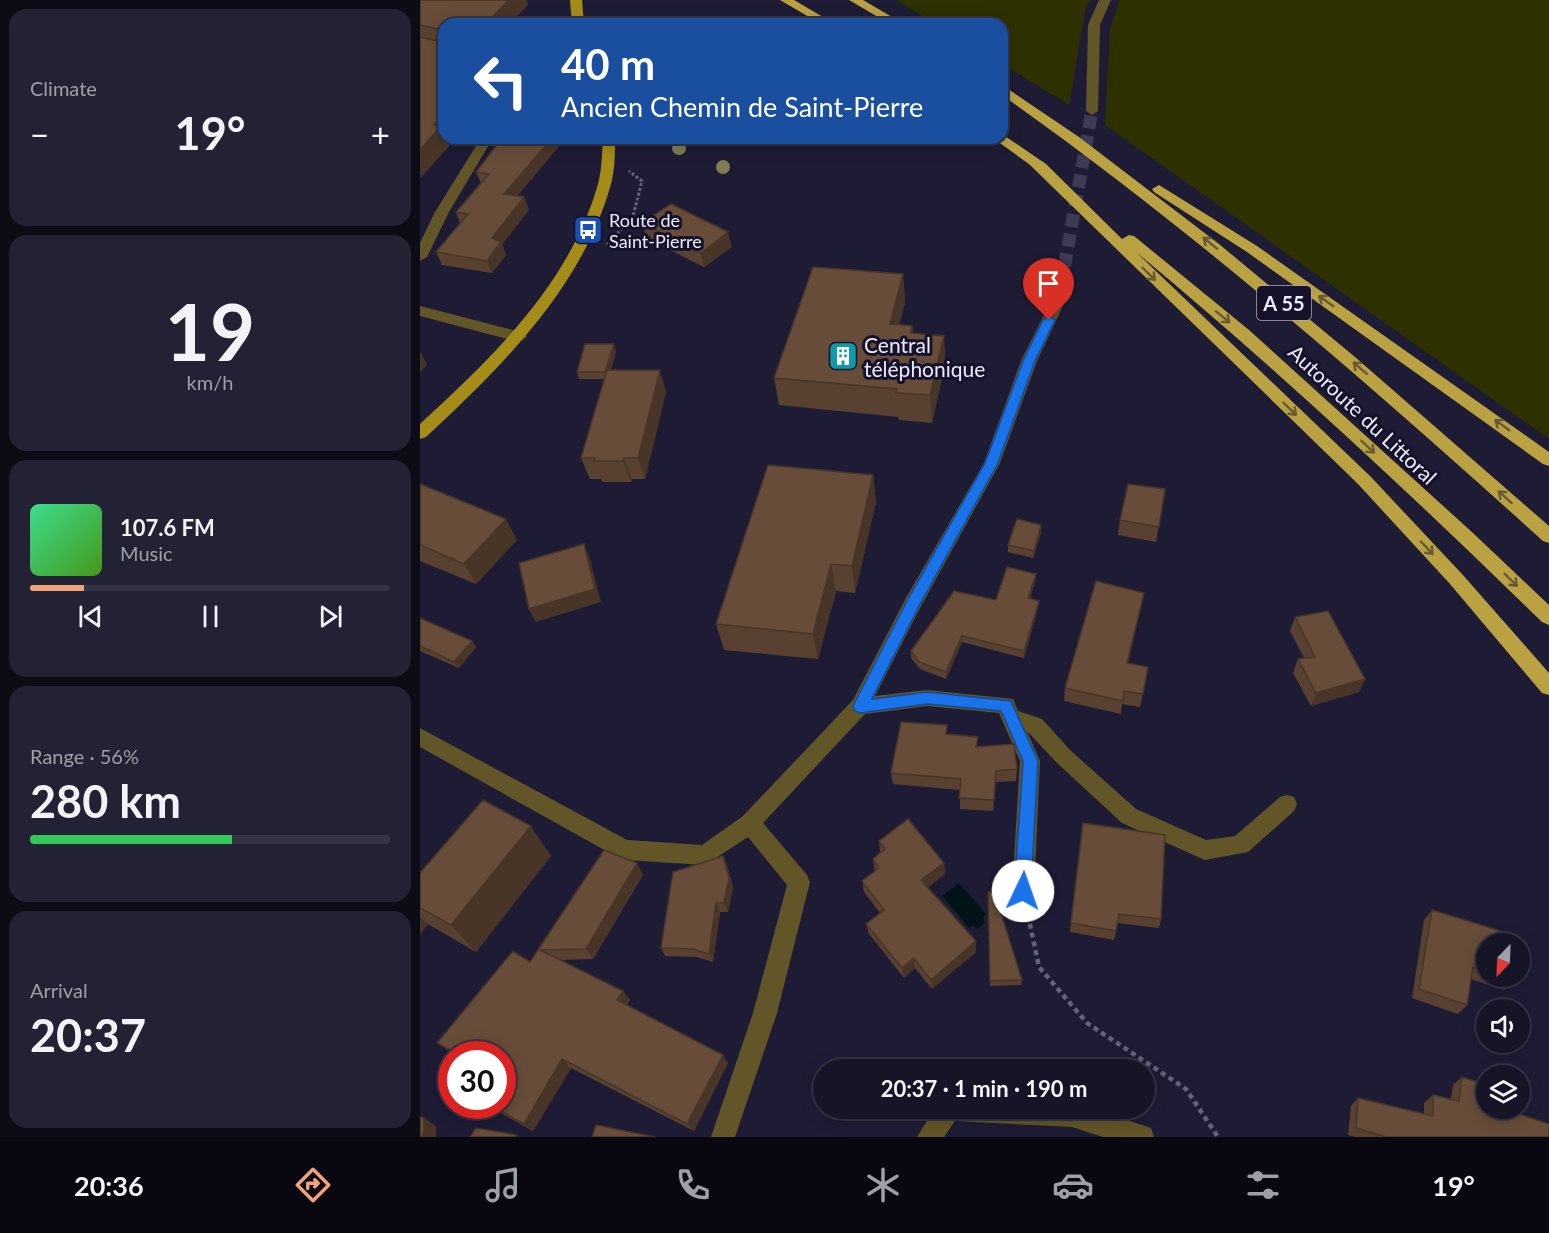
<!DOCTYPE html>
<html lang="en">
<head>
<meta charset="utf-8">
<style>
  :root { --surface:#161528; --page:#232234; --text:#f1f3f6; --muted:#9e9fa8; --line:#353445; --accent:#f0a27a }
  body { margin:0; font-family:Lato,sans-serif; background:var(--page); color:var(--text); height:100vh; display:flex; flex-direction:column; font-size:22px; white-space:nowrap }
  * { box-sizing:border-box; margin:0 }
  p { font-size:20px; color:var(--muted) }
  .icon { flex:none; width:33px; height:33px; fill:none; stroke:currentColor; stroke-width:2; stroke-linecap:round; stroke-linejoin:round }
  .map { position:relative; flex:1; overflow:hidden }
  .details { display:flex; flex-direction:column; gap:9px; padding:9px; background:#0c0c16; width:420px }
  .details>* { flex:none }
  .banner { position:absolute; left:18px; top:18px; width:570px; height:126px; border-radius:18px; box-shadow:0 3px 15px #0003,0 0 0 2px var(--line); background:#1a4fa0; color:#fff; overflow:hidden }
  .needle { width:39px; rotate:203deg }
  .tools { position:absolute; left:1056px; top:933px; display:grid; gap:12px }
  .tools a { display:grid; place-items:center; width:54px; height:54px; border-radius:50%; background:var(--surface); box-shadow:0 3px 15px #0003,0 0 0 2px var(--line); font-size:30px }
  .speed { position:absolute; left:18px; top:1041px; display:flex; gap:12px; font-size:30px; font-weight:700; text-align:center }
  .speed>* { display:grid; place-content:center; width:78px; height:78px; border-radius:50%; background:var(--surface); box-shadow:0 3px 15px #0003,0 0 0 2px var(--line); line-height:1 }
  .speed .limit { border:9px solid #d22; background:#fff; color:#111 }
  .pin { position:absolute; display:grid; place-items:center; width:51px; height:51px; color:#fff; margin:-62px -26px; border-radius:50% 50% 50% 0; rotate:-45deg; box-shadow:0 0 6px #0007 }
  .pin .icon { rotate:45deg }
  .me { position:absolute; width:66px; margin:-33px; rotate:3deg; stroke-linejoin:round; filter:drop-shadow(0 0 4px #0008) }
  .turn { display:flex; align-items:center; gap:21px; height:126px; padding:0 24px; font-size:27px }
  .turn .icon { width:78px; height:78px; stroke-width:2.5 }
  .turn b { display:block; font-size:42px; line-height:51px }
  .big { font-size:45px; font-weight:700; line-height:1.1 }
  .details .tile { flex:1; display:flex; flex-direction:column; justify-content:center; gap:9px; min-width:0; padding:0 21px; border-radius:18px; background:var(--page) }
  .details .dial { align-items:center; gap:0 }
  .dial b { font-size:78px; line-height:1 }
  .song { display:flex; align-items:center; gap:18px }
  .cover { width:72px; height:72px; border-radius:9px; background:linear-gradient(135deg,hsl(150 70% 55%),hsl(100 70% 35%)) }
  .played { height:6px; border-radius:3px; background:linear-gradient(90deg,var(--accent) 15%,var(--line) 15%) }
  .keys { display:flex; justify-content:space-around; direction:ltr }
  .heat { display:flex; justify-content:space-between; align-items:center; font-size:33px; direction:ltr }
  .charge { height:9px; border-radius:4px; background:linear-gradient(90deg,#34c759 56%,var(--line) 0) }
  .trip { position:absolute; left:393px; top:1059px; width:342px; height:60px; border-radius:30px; background:var(--surface); box-shadow:0 3px 15px #0003,0 0 0 2px var(--line); font-weight:700; line-height:60px; text-align:center }
  .tabs { display:flex; height:96px; justify-content:space-around; align-items:center; background:#090810; color:var(--muted) }
  .tabs .icon { width:42px; height:42px }
  .tabs .current { color:var(--accent) }
  .tabs b { font-size:27px; color:var(--text) }
  main { display:flex; flex:1; min-height:0 }
  .map>svg:first-child { display:block }
</style>
</head>
<body>
<main>
<section class="details">
<div class="tile"><p>Climate</p>
<div class="heat"><a>−</a><b class="big">19°</b><a>+</a></div>
</div>
<div class="tile dial"><b>19</b><p>km/h</p></div>
<div class="tile">
<div class="song"><i class="cover"></i><div><b>107.6 FM</b><p>Music</p></div></div>
<div class="played"></div>
<div class="keys"><svg class="icon" aria-label="previous" viewBox="0 0 24 24"><path d="M18 5L8 12l10 7zM5 5v14"/></svg><svg class="icon" aria-label="pause" viewBox="0 0 24 24"><path d="M8 5v14M16 5v14"/></svg><svg class="icon" aria-label="next" viewBox="0 0 24 24"><path d="M6 5l10 7-10 7zM19 5v14"/></svg></div>
</div>
<div class="tile"><p>Range · 56%</p><b class="big">280 km</b><div class="charge"></div></div>
<div class="tile"><p>Arrival</p><b class="big">20:37</b></div>
</section>
<div class="map">
<svg width="1129" height="1137" viewBox="0 0 1129 1137">
  <rect width="100%" height="100%" fill="#1e1c35"/>
  <!-- green -->
  <path fill="#2e3000" d="M476 0H671L666 6 649 105 582 64V24H516Z
    M700 0H1129V439L685 125 690 28Z"/>
  <!-- water -->
  <path fill="#001418" d="M539 883 566 914 563 917 565 923 557 929 553 925 549 928 522 896Z"/>
  <g fill="none" stroke-linecap="round" stroke-linejoin="round">
    <!-- minor-tunnel-far1 -->
    <path stroke="#3d3b53" stroke-width="13" stroke-dasharray="13 7" stroke-linecap="butt" d="M641 286 672 111"/>
    <!-- minor-tunnel -->
    <path stroke="#3d3b53" stroke-width="16" stroke-dasharray="16 8" stroke-linecap="butt" d="M639 299 642 284"/>
    <!-- path-far1 -->
    <path stroke="#646279" stroke-width="3" stroke-dasharray="3 2" stroke-linecap="butt" d="M187 245 213 216 222 181 209 171"/>
    <!-- path -->
    <path stroke="#646279" stroke-width="4.5" stroke-dasharray="5 4" stroke-linecap="butt" d="M608 915 619 967 667 1023 766 1089 798 1137"/>
    <!-- minor -->
    <path fill="#625628" fill-rule="evenodd" d="M679 0H691L680 25 678 111 672 115 666 111 668 25Z
      M61 138H73L29 212 7 257 0 261V243L15 212Z
      M639 294 646 299 617 361 580 463 500 608 455 696 507 690 593 699 598 711 622 719 650 750 716 809 786 840 815 836 860 797 867 795 874 797 877 804 874 811 828 852 785 860 702 823 636 762 607 731 620 761 614 891 611 898 603 901 595 898 592 891 600 761 579 713 507 706 445 714 343 823 387 875 390 882 357 1013 315 1137H291L333 1013 367 885 328 837 285 865 205 860 197 857 0 747V728L207 840 282 845 323 816 433 700 486 598 564 463 601 361 632 299Z
      M0 306 104 333 107 337 99 342 0 316Z
      M515 1108H670L731 1128 734 1137H683L652 1127 535 1121 524 1137H497Z"/>
    <!-- major -->
    <path fill="#a58b18" fill-rule="evenodd" d="M150 0H162L164 24H152Z
      M183 138H195C195 153 195 169 191 184 162 288 82 366 6 437L0 439V424C74 356 150 283 178 184 182 169 182 153 183 138Z"/>
    <!-- highway -->
    <path fill="#baa141" fill-rule="evenodd" d="M360 0H374L415 24H401Z
      M429 0H443L484 24H470Z
      M582 85 659 137 799 244 935 357 1129 526V543L1123 541C949 384 773 230 582 95Z
      M582 134 626 164 702 239 709 235 714 236 829 330 1053 533 1129 605V625L1122 622C991 494 857 369 716 252L950 476 1042 574 1129 673V695L1122 693 1030 584 938 484 609 164 577 141 576 138H582Z
      M739 185 837 246 1129 452V466L1123 464 827 252 734 192 732 189Z"/>
  </g>
  <!-- trees -->
  <g fill="#7c7d55">
    <circle cx="259" cy="148" r="7"/>
    <circle cx="303" cy="167" r="7"/>
  </g>
  <!-- wall -->
  <path fill="#594131" d="M0 0H106L108 5 24 24V138H27L26 139 29 146 0 178Z
    M82 138H146L97 196 104 197 109 210 82 244 86 255 72 273 22 265 16 252 40 223 36 212 61 183 56 172Z
    M222 223 312 247 284 267 226 238Z
    M483 274 485 302 479 325 492 326 493 334 524 336 525 364 512 423 479 420 478 417 359 405 354 378Z
    M196 351 191 370 246 392 225 479H212L211 482H182L181 479H170L161 458 185 379H159L157 372Z
    M453 475 456 502 435 593 416 591 398 659 304 650 296 624Z
    M0 484 97 540 56 584 0 561Z
    M745 489 736 542 698 535 700 520Z
    M621 525V533L613 558 588 552V545Z
    M616 574 615 581 610 599 619 601 618 608 604 658 542 642 526 679 500 669 491 658V651L576 600Z
    M721 607 708 663 728 667 720 707 702 704 701 714 644 701 645 688Z
    M875 617 945 679 939 692 891 706 873 673 878 659 884 658 870 631Z
    M0 618 52 641 56 647 39 668 0 651Z
    M527 734 558 747 597 769 596 781 576 782 573 811 540 809V790L473 784 471 773Z
    M663 823 741 919 739 928 698 923 694 940 650 932Z
    M459 841 524 863 525 874 508 887 556 952 512 989 495 968 484 978 449 934 446 924 460 913 444 892 442 881 455 871 453 859 460 852Z
    M184 850 223 875 173 959 140 960 203 991 210 1000 207 1005 308 1063 274 1131 151 1068 113 1131 81 1113 72 1106 84 1084H82V1054H33L17 1043 110 962Z
    M131 856 56 952 8 924 0 934V873Z
    M303 856 307 865 313 887 308 912H300L293 962 277 957 245 956 241 948Z
    M568 892 602 980 601 985 570 986Z
    M1012 910 1066 944V976H1094V980L1084 990 1051 979 1047 1005 1038 1014 992 998 1004 920Z
    M1042 1077 1064 1103 1129 1137H935L928 1135 931 1106 938 1098 1004 1114V1103L1013 1095 1031 1099 1033 1085Z"/>
  <!-- shaded-wall -->
  <path fill="#483528" d="M89 0H106L108 5 89 24H65Z
    M24 114V138H27L26 139 29 146 0 178V150L14 125Z
    M132 138H146L88 206 84 194Z
    M104 197 109 210 82 244 86 255 72 273 67 261 72 238Z
    M308 232 312 247 284 267 281 253Z
    M483 274 485 302 472 352 470 324Z
    M524 336 525 364 512 423 510 395Z
    M194 344 196 351 188 379 185 372Z
    M0 351 7 365 0 372Z
    M240 370 246 392 225 479 218 458Z
    M204 458 212 479 211 482 203 461Z
    M453 475 456 502 435 593 432 566Z
    M86 519 97 540 56 584 44 564Z
    M621 525V533L613 558 614 551Z
    M164 544 170 559 181 602 116 622 109 609Z
    M411 564 416 591 398 659 393 634Z
    M616 574 615 581 608 605V598Z
    M724 593 721 607 705 676 707 663Z
    M619 601 618 608 604 658V651Z
    M542 636V642L526 679V672Z
    M52 641 56 647 39 668 34 662Z
    M945 679 939 692 891 706 896 693Z
    M111 826 131 856 56 952 31 925Z
    M303 856 307 865 313 887 308 912 304 903Z
    M217 863 223 875 173 959 166 949Z
    M524 863 525 874 503 891 501 880Z
    M296 903 300 912 293 962 289 954Z
    M0 917 8 924 0 934Z
    M556 941V952L512 989 511 980Z
    M494 958 495 968 484 978 482 968Z
    M203 991 210 1000 204 1009 197 1000Z
    M303 1055 308 1063 274 1131 267 1124Z
    M142 1059 151 1068 113 1131 104 1124Z
    M4 1118 16 1126V1137H2Z"/>
  <!-- building -->
  <path fill="#674c39" stroke="#483528" stroke-width="1.5" d="M0 0H89L65 24H24V114L14 125 21 126 0 150V37L17 41 19 38V29L0 25Z
    M82 138H132L84 194 104 197 72 238 81 242 67 261 16 252 48 214 36 212 69 174 56 172Z
    M251 204 308 232 281 253 222 223Z
    M393 267 483 274 470 324 492 326 491 333 524 336 510 395 476 393 477 389 354 378Z
    M165 344H194L185 372H157Z
    M187 370H240L218 458H204L203 461H174L175 458H161Z
    M348 465 453 475 432 566 411 564 393 634 296 624Z
    M0 484 86 519 44 564 0 545Z
    M708 484 745 489 739 527 700 520Z
    M597 519 621 525 614 551 588 545Z
    M164 544 175 589 109 609 99 563Z
    M587 567 616 574 608 598 619 601 604 651 542 636 526 672 499 662 491 651 534 591 576 600Z
    M676 581 724 593 707 663 728 667 723 694 704 691 703 701 645 688Z
    M908 611 945 679 896 693 878 659 895 657 875 617Z
    M0 618 52 641 34 662 0 646Z
    M481 722 527 725 526 734 558 737 556 747 594 744 597 769 576 771 574 800 539 798 541 779 471 773Z
    M63 800 111 826 31 925 0 908V873Z
    M488 819 524 863 501 880 556 941 511 980 494 958 482 968 446 924 464 910 442 881 459 868 453 859 465 849 459 841Z
    M663 823 745 835 741 919 699 914 696 931 651 923Z
    M184 850 217 863 166 949 120 950 203 991 197 1000 303 1055 267 1124 142 1059 104 1124 72 1106H82V1087L85 1083 82 1081V1054H37L17 1043 93 951 110 962Z
    M303 856 309 878 304 903H296L289 954 273 949 241 948 253 872Z
    M574 891 602 980 570 981 568 892Z
    M1012 910 1097 936 1096 944H1066V972L1053 967 1047 1005 999 989Z
    M1082 976H1094V980Z
    M1042 1077 1066 1085 1064 1103 1066 1104V1108H1081L1129 1124V1137H966L936 1128 938 1098 1013 1116V1095L1039 1101Z
    M0 1117 4 1118V1131L2 1137H0Z
    M176 1125 235 1137H172Z
    M56 1128 97 1135 95 1137H50Z"/>
  <!-- one-way arrows -->
  <defs><path id="oneway-shaft" d="M-6 0H5M1.5-3L5.5 0L1.5 3" fill="none" stroke-width="1.6" stroke-linecap="round" stroke-linejoin="round" transform="scale(1.5)"/></defs>
  <g stroke="#685a36">
    <use href="#oneway-shaft" transform="translate(790 243) rotate(-141)"/>
    <use href="#oneway-shaft" transform="translate(729 274) rotate(44)"/>
    <use href="#oneway-shaft" transform="translate(906 301) rotate(-145)"/>
    <use href="#oneway-shaft" transform="translate(803 317) rotate(39)"/>
    <use href="#oneway-shaft" transform="translate(940 368) rotate(-139)"/>
    <use href="#oneway-shaft" transform="translate(870 409) rotate(44)"/>
    <use href="#oneway-shaft" transform="translate(1082 425) rotate(-144)"/>
    <use href="#oneway-shaft" transform="translate(948 447) rotate(43)"/>
    <use href="#oneway-shaft" transform="translate(1085 497) rotate(-138)"/>
    <use href="#oneway-shaft" transform="translate(1007 548) rotate(47)"/>
    <use href="#oneway-shaft" transform="translate(1091 580) rotate(44)"/>
  </g>
  <!-- route -->
  <path fill="#1a73e8" stroke="#114b97" stroke-width="1.5" d="M629 316 635 320 615 361 578 463 499 606 452 699 507 692 591 701 618 761 611 891 609 897 603 899 597 897 594 891 603 761 581 711 507 704 440 713 435 711 433 706 488 599 565 463 603 361 623 320Z"/>
  <!-- icons -->
  <defs>
    <g id="bus-square" transform="scale(1.5)"><rect x="-9" y="-9" width="18" height="18" rx="4" fill="#1a4fb4" stroke="#15122a"/><path d="M-5-6H5V4H4V6H2V4H-2V6H-4V4H-5ZM-3.5-4V0h7V-4ZM-3.5 1.2v1.5H-2V1.2ZM2 1.2v1.5H3.5V1.2Z" fill="#fff"/></g>
    <g id="building-square" transform="scale(1.5)"><rect x="-9" y="-9" width="18" height="18" rx="4" fill="#0f9aa8" stroke="#15122a"/><path d="M-4-6H4V6H1V3H-1V6H-4ZM-2.5-4.3h1.7v1.8h-1.7ZM.8-4.3h1.7v1.8H.8ZM-2.5-1h1.7V.8h-1.7ZM.8-1h1.7V.8H.8Z" fill="#fff"/></g>
  </defs>
  <g fill-rule="evenodd">
    <use href="#bus-square" x="168" y="230"/>
    <use href="#building-square" x="423" y="356"/>
  </g>
  <g text-anchor="middle" dominant-baseline="central" stroke-width="6" stroke-linejoin="round" paint-order="stroke">
    <!-- far-poi labels -->
    <g font-size="18" fill="#ebebfc" stroke="#15122a" text-anchor="start">
      <text x="189" y="220">Route de<tspan x="189" dy="21">Saint-Pierre</tspan></text>
    </g>
    <!-- shield labels -->
    <rect fill="#15122a" stroke="#abaabd" stroke-width="1.5" x="837" y="286" width="54" height="34" rx="4.5"/>
    <g font-size="20" font-weight="bold" fill="#ebebfc">
      <text x="864" y="303">A 55</text>
    </g>
    <!-- poi labels -->
    <g font-size="21" fill="#ebebfc" stroke="#15122a" text-anchor="start">
      <text x="444" y="344">Central<tspan x="444" dy="24">téléphonique</tspan></text>
    </g>
    <!-- street labels -->
    <g font-size="21" fill="#ebebfc" stroke="#15122a">
      <text transform="translate(943 414) rotate(43)">Autoroute du Littoral</text>
    </g>
  </g>
</svg>
<div class="tools">
<a><svg class="needle" viewBox="-14 -14 28 28"><path d="M0-13l5 13h-10z" fill="#e53935"/><path d="M0 13l5-13h-10z" fill="#9e9fa8"/></svg></a>
<a><svg class="icon" aria-label="sound" viewBox="0 0 24 24"><path d="M4 9h4l5-4v14l-5-4H4zM17 9q2 3 0 6"/></svg></a>
<a><svg class="icon" aria-label="layers" viewBox="0 0 24 24"><path d="M12 4l9 5-9 5-9-5zM3 14l9 5 9-5"/></svg></a>
</div>
<div class="speed"><div class="limit">30</div></div>
<div class="pin" style="left:629px;top:320px;background:#d93025"><svg class="icon" aria-label="arrive" viewBox="0 0 24 24"><path d="M6 21V4h12l-3 4 3 4H6"/></svg></div>
<svg class="me" style="left:603px;top:891px" viewBox="-20 -20 40 40"><circle r="19" fill="#fff"/><path d="M0-13L10 11 0 6-10 11z" fill="#1a73e8"/></svg>
<div class="trip">20:37 · 1 min · 190 m</div>
<div class="banner">
<div class="turn"><svg class="icon" aria-label="left" viewBox="0 0 24 24"><path d="M17 20v-9H6M10 6l-5 5 5 5"/></svg><div><b>40 m</b>Ancien Chemin de Saint-Pierre</div></div>
</div>
</div>
</main>
<nav class="tabs">
<b>20:36</b>
<svg class="icon current" aria-label="directions" viewBox="0 0 24 24"><path d="M12 3l9 9-9 9-9-9zM9 14v-3h6M13 9l2 2-2 2"/></svg>
<svg class="icon" aria-label="music" viewBox="0 0 24 24"><path d="M9 18V5l10-2v13"/><circle cx="6" cy="18" r="3"/><circle cx="16" cy="16" r="3"/></svg>
<svg class="icon" aria-label="phone" viewBox="0 0 24 24"><path d="M5 4h4l2 5-3 2q2 4 5 5l2-3 5 2v4C11 20 4 13 5 4z"/></svg>
<svg class="icon" aria-label="climate" viewBox="0 0 24 24"><path d="M12 3v18M4 7l16 10M4 17L20 7"/></svg>
<svg class="icon" aria-label="car" viewBox="0 0 24 24"><path d="M5 17H2v-5l4-1 3-4h7l3 4 3 1v5h-3M9 17h6M6 11h13"/><circle cx="7" cy="17" r="2"/><circle cx="17" cy="17" r="2"/></svg>
<svg class="icon" aria-label="filters" viewBox="0 0 24 24"><path d="M4 7h16M4 17h16"/><circle cx="9" cy="7" r="2"/><circle cx="15" cy="17" r="2"/></svg>
<b>19°</b>
</nav>
</body>
</html>
